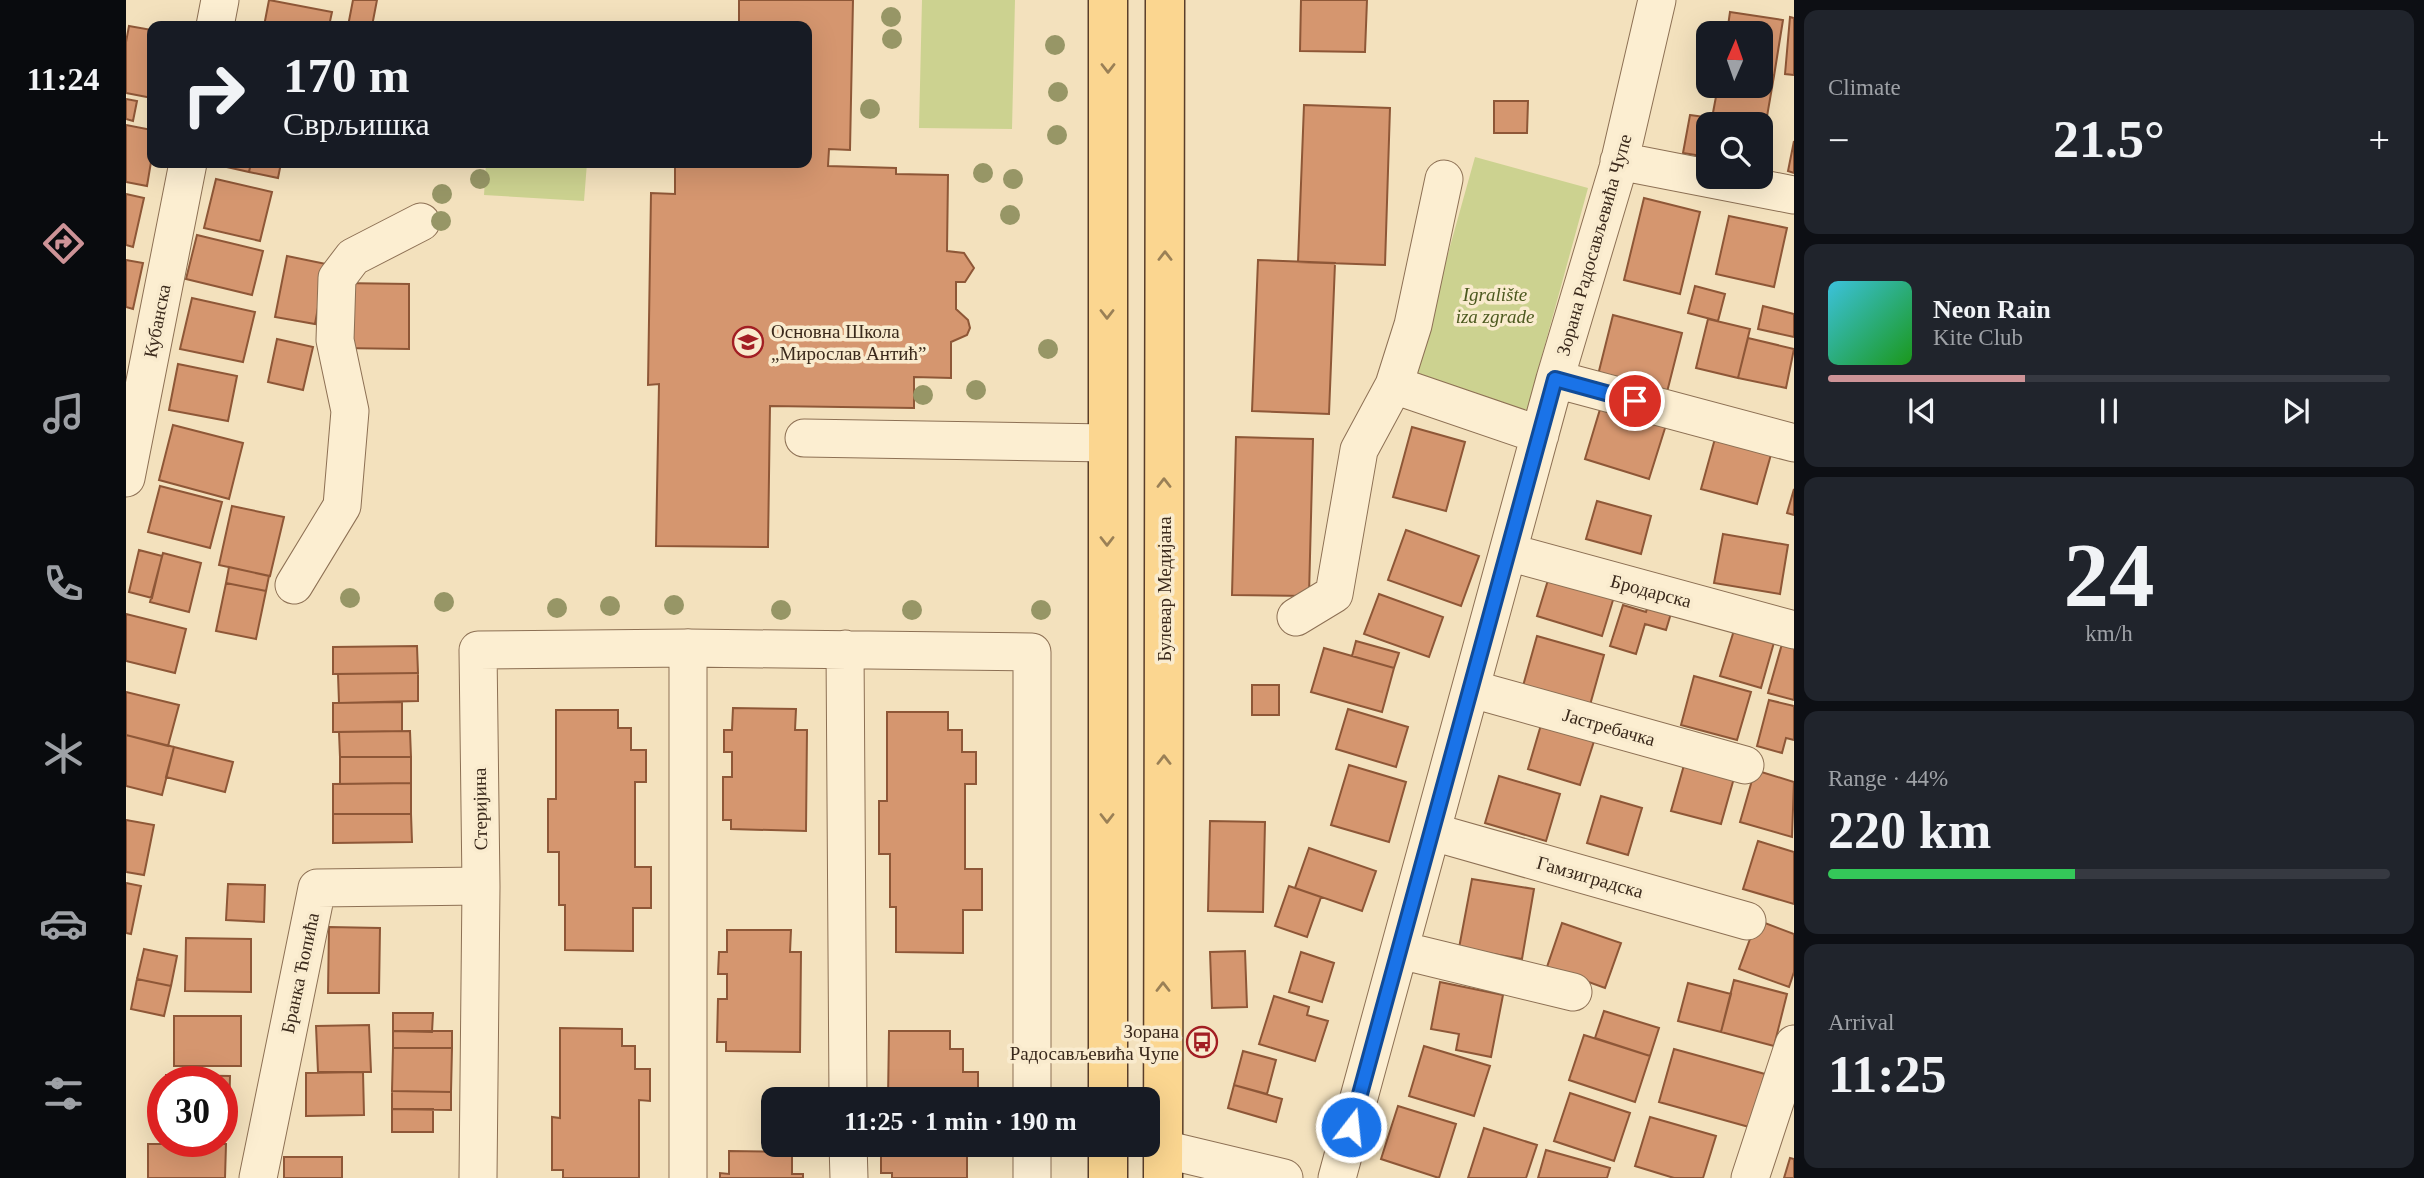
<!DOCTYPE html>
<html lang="en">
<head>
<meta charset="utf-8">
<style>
  :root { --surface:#171b24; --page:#20242c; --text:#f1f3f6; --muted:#9ea1a6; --line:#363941; --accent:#cd9397 }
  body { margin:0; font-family:Georgia,serif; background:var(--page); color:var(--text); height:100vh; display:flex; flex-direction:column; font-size:26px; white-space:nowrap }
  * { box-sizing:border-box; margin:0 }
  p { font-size:23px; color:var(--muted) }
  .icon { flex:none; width:38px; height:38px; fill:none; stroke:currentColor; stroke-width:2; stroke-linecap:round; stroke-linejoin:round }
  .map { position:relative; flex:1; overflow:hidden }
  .details { display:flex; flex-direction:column; gap:10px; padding:10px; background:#0d0f14; width:630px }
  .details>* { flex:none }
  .guide { position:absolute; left:21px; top:21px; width:665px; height:147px; border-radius:14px; box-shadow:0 7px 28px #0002; background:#171b24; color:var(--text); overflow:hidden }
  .needle { width:46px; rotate:2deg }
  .buttons { position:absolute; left:1570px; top:21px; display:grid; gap:14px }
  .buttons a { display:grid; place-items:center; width:77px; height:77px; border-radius:14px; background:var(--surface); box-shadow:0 7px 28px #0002; font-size:35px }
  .speed { position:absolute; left:21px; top:1066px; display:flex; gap:14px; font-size:35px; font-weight:700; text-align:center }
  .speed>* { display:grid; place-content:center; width:91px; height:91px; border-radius:50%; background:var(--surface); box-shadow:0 7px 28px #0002; line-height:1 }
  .speed .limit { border:10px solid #d22; background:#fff; color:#111 }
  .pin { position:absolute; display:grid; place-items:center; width:60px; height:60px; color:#fff; margin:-30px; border:4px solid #fff; border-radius:50%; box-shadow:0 2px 7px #0007 }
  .me { position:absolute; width:77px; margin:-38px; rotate:16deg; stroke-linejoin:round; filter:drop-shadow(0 0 5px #0008) }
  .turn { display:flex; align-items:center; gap:24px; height:147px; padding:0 21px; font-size:32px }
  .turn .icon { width:91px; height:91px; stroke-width:2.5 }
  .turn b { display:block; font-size:49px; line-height:60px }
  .big { font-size:52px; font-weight:800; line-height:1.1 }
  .details .widget { flex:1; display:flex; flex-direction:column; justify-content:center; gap:10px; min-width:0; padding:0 24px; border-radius:14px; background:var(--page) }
  .details .dial { align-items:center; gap:0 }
  .dial b { font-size:91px; line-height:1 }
  .song { display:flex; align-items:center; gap:21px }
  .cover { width:84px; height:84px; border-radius:10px; background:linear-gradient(135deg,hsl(190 70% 55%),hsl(120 70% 35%)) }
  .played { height:7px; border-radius:4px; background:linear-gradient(90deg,var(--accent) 35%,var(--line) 35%) }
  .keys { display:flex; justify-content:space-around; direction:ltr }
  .heat { display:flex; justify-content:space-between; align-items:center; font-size:38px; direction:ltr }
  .charge { height:10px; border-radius:5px; background:linear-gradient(90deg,#34c759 44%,var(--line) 0) }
  .trip { position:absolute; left:635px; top:1087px; width:399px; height:70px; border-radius:14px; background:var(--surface); box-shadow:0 7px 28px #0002; font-weight:800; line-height:70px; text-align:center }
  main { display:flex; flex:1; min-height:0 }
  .tabs { display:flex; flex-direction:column; width:126px; justify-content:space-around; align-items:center; background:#090b0e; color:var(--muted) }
  .tabs .icon { width:49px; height:49px }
  .tabs .on { color:var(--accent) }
  .tabs b { font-size:32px; color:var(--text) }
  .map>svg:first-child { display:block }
</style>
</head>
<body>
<main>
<nav class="tabs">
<b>11:24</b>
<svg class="icon on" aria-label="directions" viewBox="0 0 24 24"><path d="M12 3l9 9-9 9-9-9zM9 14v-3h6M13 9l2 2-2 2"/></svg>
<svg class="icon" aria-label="music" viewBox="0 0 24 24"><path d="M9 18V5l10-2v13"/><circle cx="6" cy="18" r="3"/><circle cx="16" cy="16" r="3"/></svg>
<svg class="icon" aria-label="phone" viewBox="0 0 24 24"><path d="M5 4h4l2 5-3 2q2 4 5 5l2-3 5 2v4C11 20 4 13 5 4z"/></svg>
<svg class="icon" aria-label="climate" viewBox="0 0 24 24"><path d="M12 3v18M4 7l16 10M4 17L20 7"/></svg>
<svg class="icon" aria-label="car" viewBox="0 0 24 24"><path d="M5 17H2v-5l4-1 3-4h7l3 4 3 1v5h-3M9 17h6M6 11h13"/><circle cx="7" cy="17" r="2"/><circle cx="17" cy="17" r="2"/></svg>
<svg class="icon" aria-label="filters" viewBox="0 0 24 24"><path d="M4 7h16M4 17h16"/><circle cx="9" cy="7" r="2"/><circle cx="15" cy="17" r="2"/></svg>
</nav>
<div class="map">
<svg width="1668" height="1178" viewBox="0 0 1668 1178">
  <rect width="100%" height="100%" fill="#f3e1bd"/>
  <!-- green -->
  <path fill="#ccd290" d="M796 0H889L886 129 793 128Z
    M1349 157 1462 188 1401 410 1287 379Z
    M360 163H461L458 201 358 195Z"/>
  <!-- building -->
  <path fill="#d5966f" stroke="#8e5737" stroke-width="2" d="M143 0 206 12 203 26H138Z
    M227 0H251L246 26H222Z
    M613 0H727L724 150 703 149 702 166 770 168V174L822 175 821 251 838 253 848 268 839 282H830V309L842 320 844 328 841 335 825 342V378L788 377V408L644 406 642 547 530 546 533 384 522 385 525 193 549 194V163H681V26H613Z
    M1175 0H1241L1239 52 1174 51Z
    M1604 12 1657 20 1648 76 1634 73V33H1601Z
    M1664 17 1668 18V75L1659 74Z
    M3 26 26 30V98L0 93V42Z
    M1634 73 1648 76 1639 128 1634 124 1586 118 1592 86H1634Z
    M0 99 11 101 7 121 0 119Z
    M1368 101H1402L1401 133H1368Z
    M1178 105 1264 108 1259 265 1172 262Z
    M1564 115 1586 118 1619 124H1582V157L1557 153Z
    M0 125 26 130V156L21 186 0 182Z
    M1668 141V173L1662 171Z
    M83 163H125L123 172Z
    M125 163H155L152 178 123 172Z
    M90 179 146 192 134 241 78 228Z
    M0 194 18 198 7 247 0 245Z
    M1518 198 1574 212 1554 294 1498 280Z
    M1603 216 1661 228 1648 287 1590 274Z
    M71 235 137 251 126 295 60 279Z
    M161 256 200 264 189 324 149 317Z
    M0 260 17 263 7 309 0 307Z
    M1132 260 1209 263 1203 414 1126 411Z
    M214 283 283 284V349L214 348Z
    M1569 286 1599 294 1592 321 1562 313Z
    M66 298 129 312 117 362 54 349Z
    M1637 306 1668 314V337L1632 329Z
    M1487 315 1556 333 1540 396 1471 379Z
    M1582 319 1624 329 1612 378 1570 368Z
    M1622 338 1668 349 1660 388 1612 378Z
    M151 339 187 347 177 390 142 382Z
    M52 364 111 376 102 421 43 410Z
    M1475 406 1540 425 1523 479 1459 459Z
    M47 425 117 443 103 499 33 480Z
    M1286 427 1339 442 1320 511 1267 497Z
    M1590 435 1646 451 1631 504 1575 489Z
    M1110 437 1187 439 1183 596 1106 595Z
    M34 486 96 502 84 548 22 532Z
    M1668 489V515L1661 513Z
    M1471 501 1525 516 1515 554 1460 539Z
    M106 506 158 517 144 576 93 565Z
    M1280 530 1353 556 1335 606 1262 580Z
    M1597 534 1662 545 1654 594 1588 583Z
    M13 550 36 556 26 598 3 592Z
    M37 553 75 563 63 612 24 602Z
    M103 567 143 576 140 591 100 583Z
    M1426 567 1491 587 1476 636 1411 616Z
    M100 583 140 591 130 639 90 631Z
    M1526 593 1549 600 1540 630 1519 624 1510 654 1484 646 1497 605 1520 612Z
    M1253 594 1317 617 1303 657 1238 634Z
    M0 614 60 629 49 673 0 661Z
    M1609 627 1649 639 1635 688 1594 676Z
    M1411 636 1478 655 1464 705 1397 686Z
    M1658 637 1668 639V700L1642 693Z
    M1230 641 1273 653 1268 668 1226 656Z
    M291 646 292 673 207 674V647Z
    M1198 648 1268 668 1256 712 1185 692Z
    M292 673V701L213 703 212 674Z
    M1568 676 1625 692 1611 740 1555 725Z
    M1126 685H1153V715H1126Z
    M0 692 53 705 42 746 0 735Z
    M1643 700 1668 706V740L1660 738 1656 753 1631 746Z
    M276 702V731L207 732V703Z
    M607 708 670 709 669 730H681L680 831 605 829V820H597V777H606V752H598V730H606Z
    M1222 709 1282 727 1270 767 1210 749Z
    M430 710H492V728H505V750H520V782H509V867H525V908H507V951L439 950V905H433V852H422V799H430Z
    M761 712H822V730H836V752H850V784H839V869H856V910H837V953L770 952V907H764V854H753V801H761Z
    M1417 718 1470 735 1454 785 1402 769Z
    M284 731 285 757H214L213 732Z
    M0 735 48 747 36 795 0 786Z
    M48 747 107 762 99 792 40 777Z
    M214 757H285V783L214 784Z
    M1560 758 1610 771 1595 824 1545 811Z
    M1223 765 1280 782 1263 842 1205 825Z
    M1629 770 1668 782 1666 837 1614 822Z
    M1373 776 1434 794 1420 841 1359 823Z
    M285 783V814H207V784Z
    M1475 796 1516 808 1502 855 1461 843Z
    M207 814H285L286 842 207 843Z
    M0 820 28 825 18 875 0 872Z
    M1084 821 1139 822 1137 912 1082 911Z
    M1632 841 1668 852V904L1617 889Z
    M1183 848 1250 871 1236 911 1169 888Z
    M1346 879 1408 889 1396 959 1333 948Z
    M0 883 15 886 5 934 0 933Z
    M102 884 139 885 138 922 100 920Z
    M1163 886 1195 897 1181 937 1149 926Z
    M1631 920 1668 934V972L1663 987 1613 969Z
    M1436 923 1495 943 1479 988 1421 967Z
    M203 927 254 928 253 993H202Z
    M601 930H665L664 952H675L674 1052 600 1051V1042H591L592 999H601V974H592L593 952H601Z
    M60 938 125 939V992L59 991Z
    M18 949 51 956 45 986 11 979Z
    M1119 951 1121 1007 1086 1008 1084 952Z
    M1175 952 1208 963 1196 1002 1163 992Z
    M11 979 45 986 38 1016 5 1009Z
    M1608 980 1661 994 1648 1046 1595 1032Z
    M1314 982 1377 995 1365 1057 1330 1050 1333 1034 1305 1029Z
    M1562 983 1605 994 1595 1032 1552 1021Z
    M1148 996 1183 1007 1181 1015 1202 1021 1189 1061 1133 1044Z
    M1478 1011 1533 1028 1524 1056 1469 1038Z
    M267 1013H307L306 1032 267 1031Z
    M48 1016H115V1066H48Z
    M243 1025 245 1072H192L190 1026Z
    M434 1028 496 1029V1046H509V1069H524V1101L513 1100V1178H437V1170H426V1117L434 1118Z
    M267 1031H326V1048H267Z
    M763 1031H824V1049H837V1072H852V1099H762Z
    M1458 1035 1524 1056 1509 1102 1443 1080Z
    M1298 1046 1364 1066 1348 1116 1283 1096Z
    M267 1048H326L325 1092 266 1091Z
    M1548 1049 1639 1074 1623 1127 1533 1102Z
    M1117 1051 1150 1060 1141 1094 1108 1085Z
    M237 1072 238 1115 180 1116V1073Z
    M40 1075 104 1076 103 1120H96V1082H40Z
    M1108 1085 1156 1099 1150 1122 1102 1108Z
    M266 1091 325 1092V1110L266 1109Z
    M1444 1093 1504 1113 1488 1161 1428 1141Z
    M1272 1106 1330 1124 1313 1178 1255 1159Z
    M266 1109H307V1132H266Z
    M1524 1117 1590 1136 1577 1178H1548L1509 1166Z
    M1358 1128 1411 1145 1400 1178H1342Z
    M22 1144H100L99 1178H22Z
    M755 1144H841V1178H766V1173H755Z
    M1420 1150 1484 1168 1481 1178H1412Z
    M603 1151 666 1152V1174H677V1178H594V1173L603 1174Z
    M158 1157H216V1178H158Z
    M1664 1158 1668 1159V1178H1658Z"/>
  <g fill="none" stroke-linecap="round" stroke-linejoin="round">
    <!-- minor casing -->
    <g stroke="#8d7054" stroke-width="39">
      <path id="minor" d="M89 26 94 0
        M1493 161 1668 195
        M1429 379 1668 443
        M1268 385 1414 435
        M678 438 981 443
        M0 478 62 163
        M1382 552 1668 630
        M168 585 216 506 224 411 209 340 211 278 227 257 295 222
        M1170 617 1208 594 1233 450 1268 385 1287 325 1318 179
        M562 648V1178
        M719 649 722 1099
        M1346 689 1619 765
        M1307 832 1621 921
        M1274 950 1447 992
        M722 1144 723 1178
        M1037 1149 1158 1178
        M132 1178 191 888 355 886
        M352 1178 355 886 352 650 562 648 906 652V1099
        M906 1178V1144
        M1211 1178 1429 379 1492 168 1531 0
        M1624 1178 1668 1044"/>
    </g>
    <!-- major casing -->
    <g stroke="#5a3e29" stroke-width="41">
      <path id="major" d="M982 0V1099
        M982 1144V1178
        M1037 1178 1039 0"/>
    </g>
    <!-- minor -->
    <use href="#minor" stroke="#fceed1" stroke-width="37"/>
    <!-- major -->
    <use href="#major" stroke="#fbd690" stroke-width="38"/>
  </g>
  <!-- trees -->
  <g fill="#979666">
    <circle cx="765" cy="17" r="10"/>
    <circle cx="766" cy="39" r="10"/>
    <circle cx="929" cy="45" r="10"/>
    <circle cx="932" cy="92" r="10"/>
    <circle cx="744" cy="109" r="10"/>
    <circle cx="931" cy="135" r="10"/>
    <circle cx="857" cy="173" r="10"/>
    <circle cx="354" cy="179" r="10"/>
    <circle cx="887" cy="179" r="10"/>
    <circle cx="316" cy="194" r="10"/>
    <circle cx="884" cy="215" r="10"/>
    <circle cx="315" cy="221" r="10"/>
    <circle cx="922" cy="349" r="10"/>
    <circle cx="850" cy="390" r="10"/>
    <circle cx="797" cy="395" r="10"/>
    <circle cx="224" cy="598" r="10"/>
    <circle cx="318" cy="602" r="10"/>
    <circle cx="548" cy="605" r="10"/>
    <circle cx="484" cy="606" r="10"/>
    <circle cx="431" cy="608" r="10"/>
    <circle cx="655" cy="610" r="10"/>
    <circle cx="786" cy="610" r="10"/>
    <circle cx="915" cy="610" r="10"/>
  </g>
  <!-- one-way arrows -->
  <defs><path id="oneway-chevron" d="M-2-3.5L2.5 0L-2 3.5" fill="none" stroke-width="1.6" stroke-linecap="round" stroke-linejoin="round" transform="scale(1.75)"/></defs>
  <g stroke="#9a8056">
    <use href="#oneway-chevron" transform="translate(982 68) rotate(90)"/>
    <use href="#oneway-chevron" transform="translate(1039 256) rotate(-90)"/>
    <use href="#oneway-chevron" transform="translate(981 314) rotate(90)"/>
    <use href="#oneway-chevron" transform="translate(1038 483) rotate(-90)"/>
    <use href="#oneway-chevron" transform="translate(981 541) rotate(90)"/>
    <use href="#oneway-chevron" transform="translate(1038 760) rotate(-90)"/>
    <use href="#oneway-chevron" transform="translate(981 818) rotate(90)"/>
    <use href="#oneway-chevron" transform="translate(1037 987) rotate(-90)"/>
  </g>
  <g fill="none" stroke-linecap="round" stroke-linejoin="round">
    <!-- route casing -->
    <g stroke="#114b97" stroke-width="18">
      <path id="route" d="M1225 1127 1429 379 1509 401"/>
    </g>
    <!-- route -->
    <use href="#route" stroke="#1a73e8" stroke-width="12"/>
  </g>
  <!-- icons -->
  <defs>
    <g id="school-ring" transform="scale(1.575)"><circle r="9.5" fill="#f9ebce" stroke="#a21e23" stroke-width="1.5"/><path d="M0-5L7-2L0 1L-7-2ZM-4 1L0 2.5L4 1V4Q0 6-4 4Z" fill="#a21e23"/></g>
    <g id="bus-ring" transform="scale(1.575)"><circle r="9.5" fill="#f9ebce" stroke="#a21e23" stroke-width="1.5"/><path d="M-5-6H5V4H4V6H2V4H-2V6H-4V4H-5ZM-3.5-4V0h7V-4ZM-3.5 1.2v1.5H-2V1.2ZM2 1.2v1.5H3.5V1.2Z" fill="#a21e23"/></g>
  </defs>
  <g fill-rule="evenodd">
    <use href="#school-ring" x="622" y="342"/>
    <use href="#bus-ring" x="1076" y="1042"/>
  </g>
  <g text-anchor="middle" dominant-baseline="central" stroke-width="7" stroke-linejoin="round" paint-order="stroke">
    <!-- street labels -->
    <g font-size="19" fill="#3a291b" stroke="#f9ebce">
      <text transform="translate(1468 245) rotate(-74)">Зорана Радосављевића Чупе</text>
      <text transform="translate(31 321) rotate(-79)">Кубанска</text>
      <text transform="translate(1038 589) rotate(-90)">Булевар Медијана</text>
      <text transform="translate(1525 591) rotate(15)">Бродарска</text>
      <text transform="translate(1483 727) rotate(16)">Јастребачка</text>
      <text transform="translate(354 809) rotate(-91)">Стеријина</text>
      <text transform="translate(1464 877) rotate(16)">Гамзиградска</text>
      <text transform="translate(174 973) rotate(-78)">Бранка Ћопића</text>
    </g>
    <!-- park labels -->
    <g font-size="19" font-style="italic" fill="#4c591f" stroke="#f9ebce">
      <text x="1369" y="294">Igralište<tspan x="1369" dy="22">iza zgrade</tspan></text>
    </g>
    <!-- poi labels -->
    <g font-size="19" fill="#3a291b" stroke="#f9ebce" text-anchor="start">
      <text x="645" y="331">Основна Школа<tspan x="645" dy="22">„Мирослав Антић”</tspan></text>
      <text x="1053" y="1031" text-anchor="end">Зорана<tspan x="1053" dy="22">Радосављевића Чупе</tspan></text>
    </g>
  </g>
</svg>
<div class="buttons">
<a><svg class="needle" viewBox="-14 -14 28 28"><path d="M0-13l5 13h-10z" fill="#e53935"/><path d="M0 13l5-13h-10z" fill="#9ea1a6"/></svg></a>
<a><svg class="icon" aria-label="search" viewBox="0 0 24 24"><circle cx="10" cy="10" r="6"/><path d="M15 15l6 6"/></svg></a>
</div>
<div class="speed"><div class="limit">30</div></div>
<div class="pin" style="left:1509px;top:401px;background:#d93025"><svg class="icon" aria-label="arrive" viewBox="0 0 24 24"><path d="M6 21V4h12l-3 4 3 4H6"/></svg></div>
<svg class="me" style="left:1225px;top:1127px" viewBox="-20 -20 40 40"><circle r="17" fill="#1a73e8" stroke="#fff" stroke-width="3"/><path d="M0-11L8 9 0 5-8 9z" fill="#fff"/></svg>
<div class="trip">11:25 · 1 min · 190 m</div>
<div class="guide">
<div class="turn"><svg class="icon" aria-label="right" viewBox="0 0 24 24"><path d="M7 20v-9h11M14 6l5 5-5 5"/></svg><div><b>170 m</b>Сврљишка</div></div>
</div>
</div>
<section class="details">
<div class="widget"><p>Climate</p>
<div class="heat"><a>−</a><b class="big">21.5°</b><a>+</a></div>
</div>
<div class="widget">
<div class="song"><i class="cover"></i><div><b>Neon Rain</b><p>Kite Club</p></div></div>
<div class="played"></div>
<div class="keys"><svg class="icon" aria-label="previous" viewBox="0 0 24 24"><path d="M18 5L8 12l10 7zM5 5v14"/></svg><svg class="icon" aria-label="pause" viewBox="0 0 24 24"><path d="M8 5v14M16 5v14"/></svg><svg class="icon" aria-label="next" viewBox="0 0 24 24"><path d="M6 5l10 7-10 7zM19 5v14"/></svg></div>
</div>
<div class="widget dial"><b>24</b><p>km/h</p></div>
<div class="widget"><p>Range · 44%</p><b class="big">220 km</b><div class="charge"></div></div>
<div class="widget"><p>Arrival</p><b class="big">11:25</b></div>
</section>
</main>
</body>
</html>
